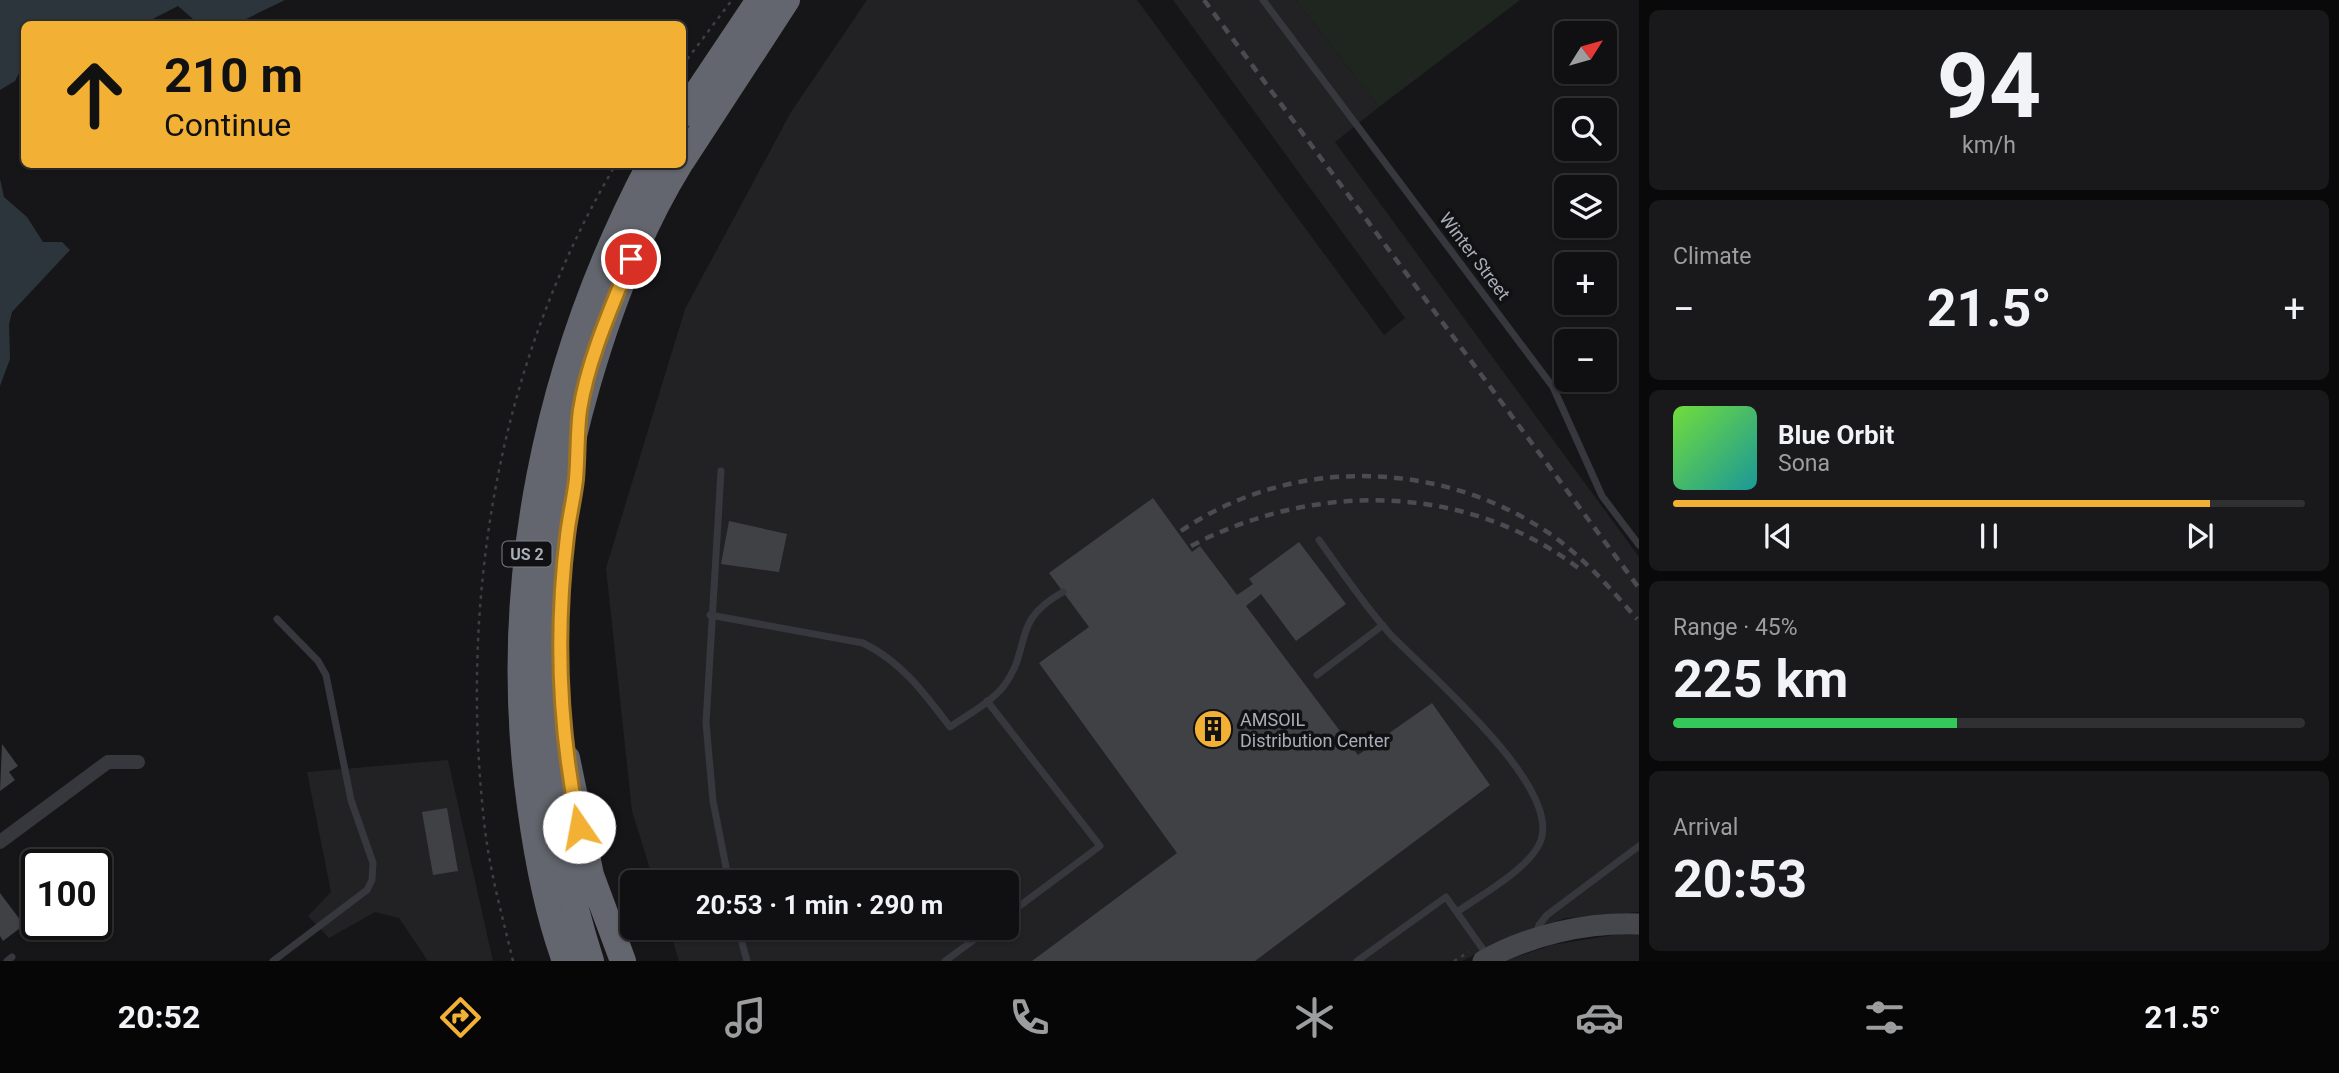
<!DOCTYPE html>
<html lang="en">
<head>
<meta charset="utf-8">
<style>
  :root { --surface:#101012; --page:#19191b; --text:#f1f3f6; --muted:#9c9d9f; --line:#303032; --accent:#f2b134 }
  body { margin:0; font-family:Roboto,sans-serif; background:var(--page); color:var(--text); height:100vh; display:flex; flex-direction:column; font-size:26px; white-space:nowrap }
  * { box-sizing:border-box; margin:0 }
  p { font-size:23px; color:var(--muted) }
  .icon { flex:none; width:38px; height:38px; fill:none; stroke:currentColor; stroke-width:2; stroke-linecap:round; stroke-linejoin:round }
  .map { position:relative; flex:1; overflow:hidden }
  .sheet { display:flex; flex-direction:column; gap:10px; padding:10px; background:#09090a; width:700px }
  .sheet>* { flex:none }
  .top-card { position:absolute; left:21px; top:21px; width:665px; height:147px; border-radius:10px; box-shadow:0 2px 5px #0004,0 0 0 2px var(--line); background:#f2b134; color:#111; overflow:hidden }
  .needle { width:46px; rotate:53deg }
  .fabs { position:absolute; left:1554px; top:21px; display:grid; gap:14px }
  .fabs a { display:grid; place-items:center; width:63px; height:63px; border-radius:10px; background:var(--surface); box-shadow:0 2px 5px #0004,0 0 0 2px var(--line); font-size:35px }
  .speed { position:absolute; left:21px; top:849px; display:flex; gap:14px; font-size:35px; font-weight:700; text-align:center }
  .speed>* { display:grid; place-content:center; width:91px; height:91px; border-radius:50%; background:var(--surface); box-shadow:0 2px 5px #0004,0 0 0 2px var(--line); line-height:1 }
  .speed .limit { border:4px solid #111; border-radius:10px; background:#fff; color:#111 }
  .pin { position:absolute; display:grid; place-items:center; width:60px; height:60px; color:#fff; margin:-30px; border:4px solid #fff; border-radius:50%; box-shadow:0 2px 7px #0007 }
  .me { position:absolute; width:77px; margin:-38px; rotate:348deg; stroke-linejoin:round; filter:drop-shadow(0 0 5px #0008) }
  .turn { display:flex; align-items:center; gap:24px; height:147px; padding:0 28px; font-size:32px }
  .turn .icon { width:91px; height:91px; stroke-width:2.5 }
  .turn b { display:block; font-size:49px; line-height:60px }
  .big { font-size:52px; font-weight:700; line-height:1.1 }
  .sheet .widget { flex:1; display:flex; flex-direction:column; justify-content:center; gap:10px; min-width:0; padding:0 24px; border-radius:10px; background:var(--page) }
  .sheet .dial { align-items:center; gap:0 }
  .dial b { font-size:91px; line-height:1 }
  .song { display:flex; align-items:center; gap:21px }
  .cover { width:84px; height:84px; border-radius:10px; background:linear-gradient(135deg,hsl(100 70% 55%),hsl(180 70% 35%)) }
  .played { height:7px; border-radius:4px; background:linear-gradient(90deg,var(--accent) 85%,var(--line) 85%) }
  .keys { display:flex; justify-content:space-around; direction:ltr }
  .heat { display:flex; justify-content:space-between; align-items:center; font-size:38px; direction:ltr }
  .charge { height:10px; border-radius:5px; background:linear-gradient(90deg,#34c759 45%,var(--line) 0) }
  .trip { position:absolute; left:620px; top:870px; width:399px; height:70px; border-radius:10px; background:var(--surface); box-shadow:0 2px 5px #0004,0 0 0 2px var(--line); font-weight:700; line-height:70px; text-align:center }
  .menu { display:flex; height:112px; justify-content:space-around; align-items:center; background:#060607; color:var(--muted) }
  .menu .icon { width:49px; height:49px }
  .menu .on { color:var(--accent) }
  .menu b { font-size:32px; color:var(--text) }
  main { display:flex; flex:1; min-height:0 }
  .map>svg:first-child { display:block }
</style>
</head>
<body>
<main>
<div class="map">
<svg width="1639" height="961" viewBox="0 0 1639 961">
  <rect width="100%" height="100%" fill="#161618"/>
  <!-- built -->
  <path fill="#222225" d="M867 0H1137L1384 335 1405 318 1173 0H1296L1379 107 1335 142 1639 557V912L1566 918 1517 934 1462 961H679L669 928H1006V882H654L632 811 606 568 685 309 791 112Z
    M448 760 493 961H428L399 918 375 912 329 938 308 916 331 892 307 772Z
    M1626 933H1639V961H1505L1552 945Z"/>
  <!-- green -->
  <path fill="#1e261f" d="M1296 0H1520L1379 107Z"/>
  <!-- water -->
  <path fill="#2c353c" d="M0 0H285L244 20 235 19 216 24 193 19 178 6 143 24H24V64L15 81 0 90Z
    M0 179 4 197 27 217 43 242H62L70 250 12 312 9 324 10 359 0 386Z"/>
  <!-- building -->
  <path fill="#404145" d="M1153 498 1192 552 1200 546 1237 595 1253 584 1249 579 1299 542 1346 604 1296 641 1261 594 1246 606 1358 755 1432 703 1490 785 1255 961H1032L1177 853 1039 663 1089 627 1049 573Z
    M729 521 787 534 779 572 721 564Z
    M2 744 18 766 9 772 15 780 0 791Z
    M447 808 458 871 433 875 422 812Z
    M0 893 24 925 3 941 0 936Z"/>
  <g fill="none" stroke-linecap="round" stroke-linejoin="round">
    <!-- path -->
    <path stroke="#3d3f44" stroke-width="2.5" stroke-dasharray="3.5 5" stroke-linecap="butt" d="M682 66 732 0
      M513 961C502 915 489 869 484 821 459 595 499 361 616 164
      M1454 961 1469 952"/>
    <!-- lane -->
    <path stroke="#37383d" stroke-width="7" d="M1263 0 1553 387 1602 496 1639 545
      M721 471 706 723 713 801 729 882
      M1319 540C1342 572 1364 605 1390 634 1426 672 1560 784 1541 840 1532 867 1481 895 1457 912
      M710 615 863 643C902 662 925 694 950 727 967 715 990 703 1003 687 1033 648 1009 622 1063 592
      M1317 675 1383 625
      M987 701 1100 846 1006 916
      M738 928 747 961
      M1536 935 1539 925 1547 915 1639 846
      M7 961 12 957
      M273 961 367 890 372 880 373 863 351 800 326 675 318 661 277 619
      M945 961 990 928
      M1357 961 1446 897 1487 955"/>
    <!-- street -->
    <path stroke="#37383d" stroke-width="14" d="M0 842 108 762H138"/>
    <!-- secondary -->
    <path stroke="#45474d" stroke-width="21" d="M1483 961C1529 935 1586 922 1639 924"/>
    <!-- highway -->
    <path stroke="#63666e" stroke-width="26" d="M682 115 759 0
      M682 161 787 0
      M567 758 591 875 623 961
      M565 961C547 912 537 858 530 806 499 585 546 361 650 164
      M591 961C530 769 532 576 588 383 610 307 638 232 680 164"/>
    <!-- rail -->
    <path stroke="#4a4c52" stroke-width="4.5" stroke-dasharray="9 7" stroke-linecap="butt" d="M1204 0 1639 588
      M1181 531C1292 455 1443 459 1553 536 1585 559 1611 589 1637 619
      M1191 546C1315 481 1467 482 1581 570"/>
  </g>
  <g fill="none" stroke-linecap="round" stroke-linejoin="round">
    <!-- route casing -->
    <g stroke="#9d7322" stroke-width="18">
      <path id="route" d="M579 827C559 731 555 634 567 536 569 517 574 498 576 479 578 456 577 432 580 410 588 359 612 306 631 259"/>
    </g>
    <!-- route -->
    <use href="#route" stroke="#f2b134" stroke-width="12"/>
  </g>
  <!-- icons -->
  <defs>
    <g id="building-disc" transform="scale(2.0125)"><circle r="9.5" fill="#f2b134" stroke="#111113"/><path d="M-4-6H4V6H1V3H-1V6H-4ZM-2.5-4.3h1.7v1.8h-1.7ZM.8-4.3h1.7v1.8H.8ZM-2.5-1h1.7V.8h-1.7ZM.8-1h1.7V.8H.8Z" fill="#111"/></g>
  </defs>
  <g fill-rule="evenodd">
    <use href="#building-disc" x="1213" y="729"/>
  </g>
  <g text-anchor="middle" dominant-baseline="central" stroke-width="7" stroke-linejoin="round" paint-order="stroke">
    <!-- shield labels -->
    <rect fill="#111113" stroke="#7b7e86" stroke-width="2" x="502.5" y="541.5" width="49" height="25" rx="5"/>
    <g font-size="16" font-weight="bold" fill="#a8adb8">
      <text x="527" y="554">US 2</text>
    </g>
    <!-- street labels -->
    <g font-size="18" fill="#a8adb8" stroke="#111113">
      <text transform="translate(1475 256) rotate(53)">Winter Street</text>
    </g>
    <!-- poi labels -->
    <g font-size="18" fill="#a8adb8" stroke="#111113" text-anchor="start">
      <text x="1240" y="719">AMSOIL<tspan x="1240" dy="21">Distribution Center</tspan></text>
    </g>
  </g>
</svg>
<div class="fabs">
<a><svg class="needle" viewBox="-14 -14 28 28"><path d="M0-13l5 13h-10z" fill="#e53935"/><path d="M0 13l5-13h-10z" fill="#9c9d9f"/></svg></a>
<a><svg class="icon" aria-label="search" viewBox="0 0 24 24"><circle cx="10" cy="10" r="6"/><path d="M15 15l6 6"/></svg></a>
<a><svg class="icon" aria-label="layers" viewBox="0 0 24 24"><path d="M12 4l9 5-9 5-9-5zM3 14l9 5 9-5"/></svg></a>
<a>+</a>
<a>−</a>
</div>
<div class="speed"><div class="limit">100</div></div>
<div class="pin" style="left:631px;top:259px;background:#d93025"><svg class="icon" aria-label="arrive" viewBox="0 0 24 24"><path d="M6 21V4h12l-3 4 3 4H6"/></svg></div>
<svg class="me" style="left:579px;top:827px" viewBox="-20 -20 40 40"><circle r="19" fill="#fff"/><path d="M0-13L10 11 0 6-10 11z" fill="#f2b134"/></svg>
<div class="trip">20:53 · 1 min · 290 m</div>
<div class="top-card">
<div class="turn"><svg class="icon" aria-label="ahead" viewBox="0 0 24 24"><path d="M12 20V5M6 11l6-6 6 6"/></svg><div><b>210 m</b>Continue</div></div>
</div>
</div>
<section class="sheet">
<div class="widget dial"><b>94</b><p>km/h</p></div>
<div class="widget"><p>Climate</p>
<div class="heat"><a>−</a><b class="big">21.5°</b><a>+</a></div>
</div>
<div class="widget">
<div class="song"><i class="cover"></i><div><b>Blue Orbit</b><p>Sona</p></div></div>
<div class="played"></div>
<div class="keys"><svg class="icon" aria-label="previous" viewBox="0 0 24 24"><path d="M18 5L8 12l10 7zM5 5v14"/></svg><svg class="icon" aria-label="pause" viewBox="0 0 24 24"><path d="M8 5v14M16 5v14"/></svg><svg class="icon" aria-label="next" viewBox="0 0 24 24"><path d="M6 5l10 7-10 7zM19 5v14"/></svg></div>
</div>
<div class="widget"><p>Range · 45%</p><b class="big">225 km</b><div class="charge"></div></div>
<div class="widget"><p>Arrival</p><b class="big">20:53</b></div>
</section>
</main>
<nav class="menu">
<b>20:52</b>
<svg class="icon on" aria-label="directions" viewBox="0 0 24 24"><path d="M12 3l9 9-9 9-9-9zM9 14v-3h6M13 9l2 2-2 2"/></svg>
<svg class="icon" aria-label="music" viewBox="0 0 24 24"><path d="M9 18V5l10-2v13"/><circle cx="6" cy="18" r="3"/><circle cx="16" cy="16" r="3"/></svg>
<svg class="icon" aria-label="phone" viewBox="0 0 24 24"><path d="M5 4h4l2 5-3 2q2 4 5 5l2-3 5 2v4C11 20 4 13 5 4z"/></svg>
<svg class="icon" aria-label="climate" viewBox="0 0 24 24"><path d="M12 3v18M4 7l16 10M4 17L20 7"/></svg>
<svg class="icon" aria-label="car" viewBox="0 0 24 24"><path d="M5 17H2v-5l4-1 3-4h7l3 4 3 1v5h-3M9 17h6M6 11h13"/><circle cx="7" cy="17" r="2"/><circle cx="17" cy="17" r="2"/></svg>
<svg class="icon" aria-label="filters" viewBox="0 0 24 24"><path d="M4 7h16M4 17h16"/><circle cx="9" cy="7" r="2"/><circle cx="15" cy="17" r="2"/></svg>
<b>21.5°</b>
</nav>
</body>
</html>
